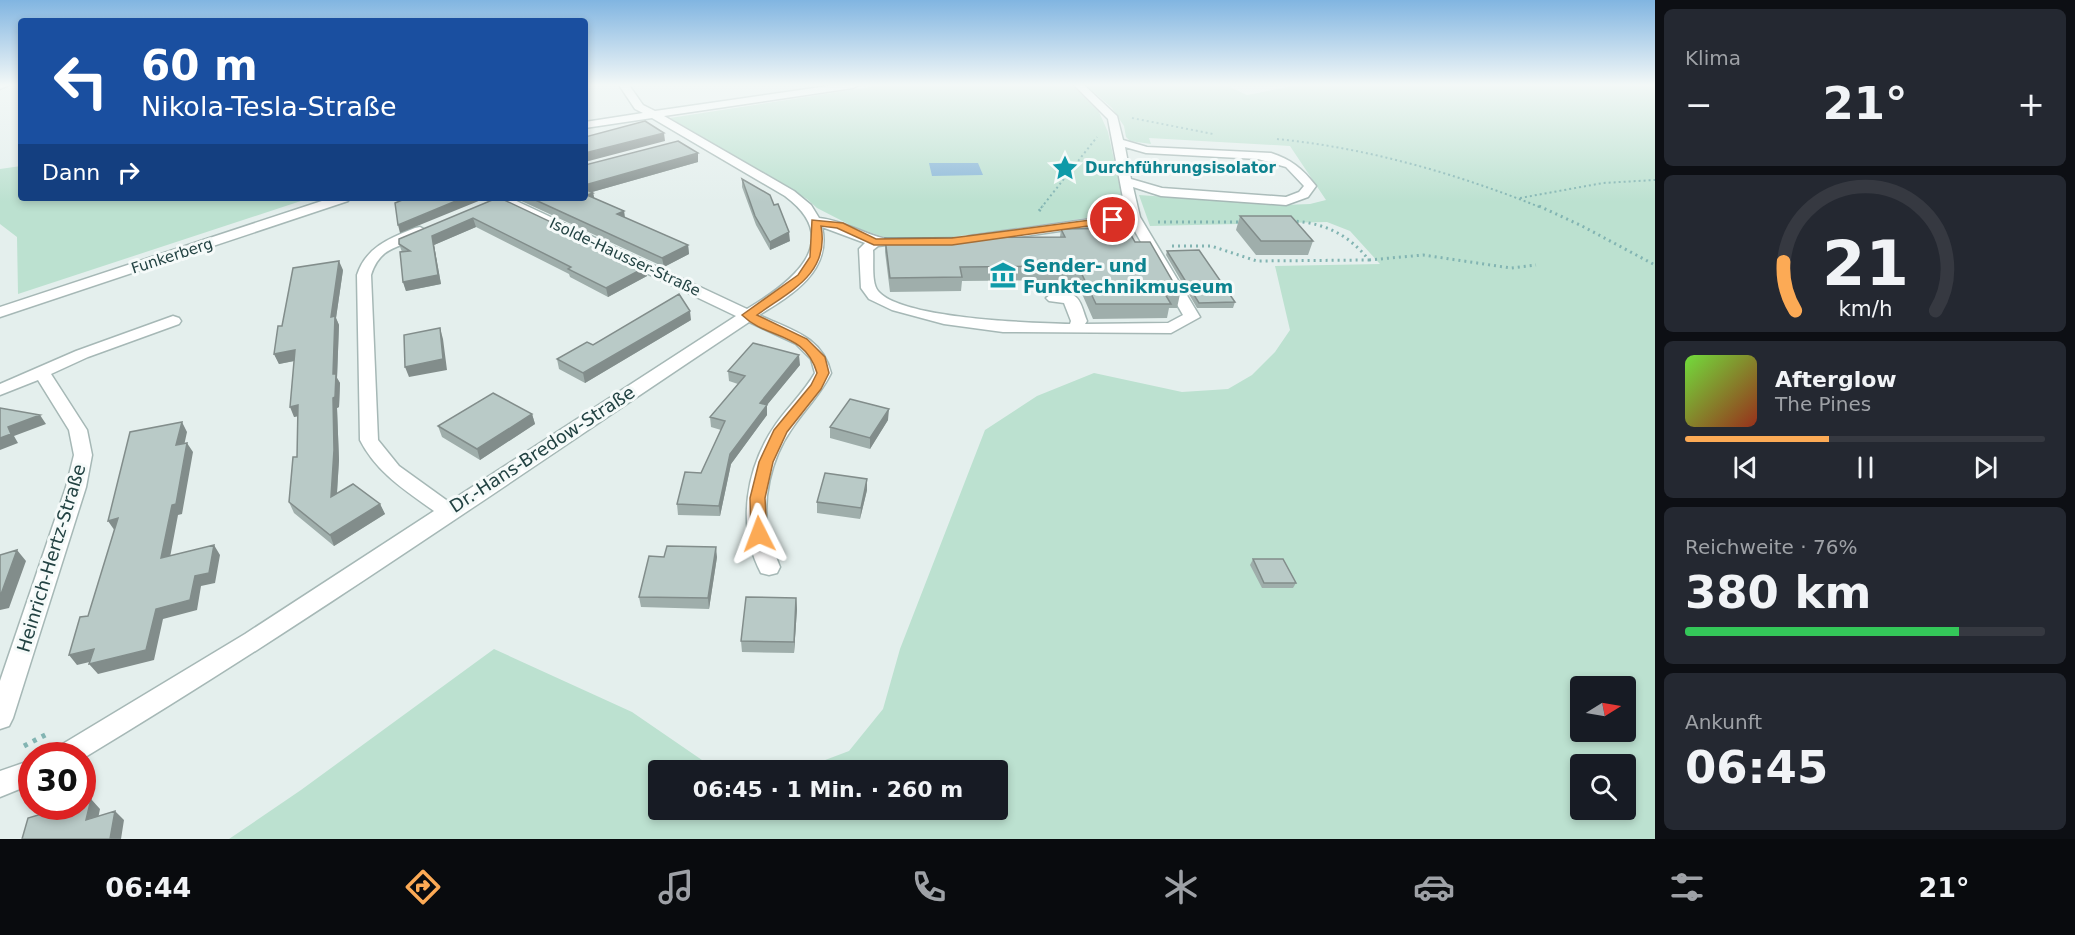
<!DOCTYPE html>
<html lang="de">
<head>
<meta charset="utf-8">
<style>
  :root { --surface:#171b24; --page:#242831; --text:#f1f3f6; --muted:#9ea1a6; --line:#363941; --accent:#fcaa55 }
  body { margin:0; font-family:"DejaVu Sans",sans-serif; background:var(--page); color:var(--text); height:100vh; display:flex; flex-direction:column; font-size:22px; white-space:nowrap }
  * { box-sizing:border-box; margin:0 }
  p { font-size:20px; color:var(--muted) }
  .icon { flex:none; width:33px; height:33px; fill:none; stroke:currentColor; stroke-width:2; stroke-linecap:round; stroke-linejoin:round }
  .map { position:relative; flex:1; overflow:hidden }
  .drawer { display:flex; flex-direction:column; gap:9px; padding:9px; background:#0d0f14; width:420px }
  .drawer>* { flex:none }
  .hud { position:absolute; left:18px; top:18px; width:570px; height:183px; border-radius:6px; box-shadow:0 3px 9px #0003; background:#1a4fa0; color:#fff; overflow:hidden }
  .needle { width:39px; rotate:79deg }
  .tools { position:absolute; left:1570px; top:676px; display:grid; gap:12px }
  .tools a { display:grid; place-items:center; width:66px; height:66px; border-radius:6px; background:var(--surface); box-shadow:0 3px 9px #0003; font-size:30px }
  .speed { position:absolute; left:18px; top:742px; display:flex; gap:12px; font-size:30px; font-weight:700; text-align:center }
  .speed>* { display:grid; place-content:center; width:78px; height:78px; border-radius:50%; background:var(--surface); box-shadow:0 3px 9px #0003; line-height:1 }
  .speed .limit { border:9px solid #d22; background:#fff; color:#111 }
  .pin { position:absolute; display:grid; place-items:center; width:51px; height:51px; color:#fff; margin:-26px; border:3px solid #fff; border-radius:50%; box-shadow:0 2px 6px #0007 }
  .me { position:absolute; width:66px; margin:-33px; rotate:357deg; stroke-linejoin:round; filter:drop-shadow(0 0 4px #0008) }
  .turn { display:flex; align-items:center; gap:21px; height:126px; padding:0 24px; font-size:27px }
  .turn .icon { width:78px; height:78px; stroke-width:2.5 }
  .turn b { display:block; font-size:42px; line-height:51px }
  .then { display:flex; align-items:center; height:57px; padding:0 24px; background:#0003; gap:12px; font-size:22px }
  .big { font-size:45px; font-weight:700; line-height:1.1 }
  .drawer .widget { flex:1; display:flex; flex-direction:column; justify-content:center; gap:9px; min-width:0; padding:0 21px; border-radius:9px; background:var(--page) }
  .drawer .dial { align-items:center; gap:0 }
  .dial svg { height:156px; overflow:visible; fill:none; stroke:var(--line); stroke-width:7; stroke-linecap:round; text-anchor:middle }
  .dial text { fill:var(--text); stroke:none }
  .song { display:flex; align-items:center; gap:18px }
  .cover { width:72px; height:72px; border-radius:9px; background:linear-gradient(135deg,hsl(100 70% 55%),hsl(10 70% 35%)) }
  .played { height:6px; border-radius:3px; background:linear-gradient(90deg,var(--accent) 40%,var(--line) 40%) }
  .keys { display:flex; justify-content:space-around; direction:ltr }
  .heat { display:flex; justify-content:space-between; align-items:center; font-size:33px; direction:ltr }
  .charge { height:9px; border-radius:4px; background:linear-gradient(90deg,#34c759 76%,var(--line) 0) }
  .trip { position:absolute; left:648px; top:760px; width:360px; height:60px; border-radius:6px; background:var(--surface); box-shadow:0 3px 9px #0003; font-weight:700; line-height:60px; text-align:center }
  .tab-bar { display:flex; height:96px; justify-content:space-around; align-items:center; background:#090b0e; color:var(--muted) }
  .tab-bar .icon { width:42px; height:42px }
  .tab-bar .selected { color:var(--accent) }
  .tab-bar b { font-size:27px; color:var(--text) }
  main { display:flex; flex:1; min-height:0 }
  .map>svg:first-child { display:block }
</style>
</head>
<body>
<main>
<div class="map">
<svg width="1655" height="839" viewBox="0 0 1655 839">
  <rect width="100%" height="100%" fill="#e4efed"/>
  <!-- green -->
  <path fill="#bce1d0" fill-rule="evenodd" d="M884 85H1072L1099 112 1108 132 1125 210 1121 213 946 238 890 239 854 227 817 208 807 199 670 118Z
    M1096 85H1225L1247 95 1299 85H1655V839H229L301 790 494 649 632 712 718 771H658V810H998V771H789L804 768 849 751 883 709 900 649 985 430 1037 396 1094 373 1182 392 1228 389 1252 375 1275 352 1290 330 1275 266 1380 264 1350 231 1327 222 1150 226 1139 195 1284 205 1310 204 1326 200 1290 146 1149 138 1151 144 1130 141 1126 137 1124 126 1112 108 1087 86ZM1581 687H1626V732H1581ZM1581 765H1626V810H1581Z
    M21 166V198H310L18 294 17 237 0 224V169Z"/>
  <!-- water -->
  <path fill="#88b6d7" d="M929 163H978L983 175 932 176Z"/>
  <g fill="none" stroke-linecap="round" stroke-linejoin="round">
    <!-- minor casing -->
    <g stroke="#a6b8b6" stroke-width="3">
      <path id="minor" d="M0 85H9L0 89Z
        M619 85H629L643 105 655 111 835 85H858L853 88 664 116 794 191 811 205 819 218C842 220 864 234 886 239L888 242 886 245 878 246 873 250C874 260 871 283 878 291 901 319 1032 323 1070 324L1071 321 1064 303 1049 301 1046 298C1051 294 1053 293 1060 293 1081 293 1080 303 1087 321L1085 324 1168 323 1183 315 1129 221 969 244 962 240 969 236 1126 214 1108 119 1074 85H1084L1117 116 1123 140 1147 147 1271 153C1290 159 1302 168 1316 186L1308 197 1286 205 1161 196 1133 187 1140 217 1200 317 1171 333 1003 332 944 324 892 310 869 299 861 288 859 249 865 243 822 227C832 271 792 295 759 315 791 330 822 336 831 373 821 394 804 410 791 430 771 459 761 501 769 536 772 547 776 557 780 567L777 573 769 575 761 573C736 526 746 467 776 424 788 407 804 392 815 373L811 359 796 344 749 322C528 469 310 622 82 759V756H52L56 748 245 634 434 511C405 490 377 473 360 440L357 275C366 247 390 238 415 228L420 227 427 231C408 250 382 240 371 275L378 440 399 466 449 502 736 316 498 202 496 198H510L747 309C789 284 847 242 785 196L652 118 585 128V122L643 113 635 109ZM1125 147 1146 153 1258 159 1286 167 1304 186 1299 192 1286 197 1162 188 1131 179Z
        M331 198H350L348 201 0 317V307Z
        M173 316 179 318 181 321 179 324 88 357 51 374 87 430 92 455 86 487 13 718 9 726 0 729V681L66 487 74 455 69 430 38 380 0 395V384L76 351Z
        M32 760V784L0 797V771Z"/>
    </g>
    <!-- path-far2 -->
    <path stroke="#82b4b2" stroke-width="2" stroke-dasharray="2 3" stroke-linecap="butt" d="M1132 118 1213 134
      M1277 139C1368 148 1458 174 1542 208
      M1520 198 1603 183 1655 180
      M1041 208 1097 137"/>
    <!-- path-far1 -->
    <path stroke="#82b4b2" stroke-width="3" stroke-dasharray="2 4" stroke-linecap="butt" d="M1539 206 1582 226 1655 265
      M1039 211 1043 206
      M1158 222H1244
      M1172 246H1211L1257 261 1369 260C1349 235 1325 223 1293 221
      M1369 260 1423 255 1511 268 1536 265"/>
    <!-- path -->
    <path stroke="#82b4b2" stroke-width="5" stroke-dasharray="4 6" stroke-linecap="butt" d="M24 746 49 733"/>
    <!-- minor -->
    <use href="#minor" fill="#fff" fill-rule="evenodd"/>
  </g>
  <!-- wall -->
  <path fill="#9faeab" d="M698 162 592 192 593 193 594 198 624 211 625 218 688 245 689 254 664 267 515 198H585V165Z
    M742 179 790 241 770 250 756 225 742 187Z
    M497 198 647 276 608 297 570 277 569 274 476 227 434 245 441 284 406 291 403 282 402 252 399 244Z
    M1240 216 1313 241 1308 255H1256L1236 230Z
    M1061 229 1135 242 1180 294 1177 308H1169L1167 318 1093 319 1076 280 962 281 961 291 890 292 885 252V238L1060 237Z
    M1167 251 1235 302 1233 308H1197L1166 255Z
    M343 270 336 318 339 325 337 378 340 383 339 407 337 408 339 460 337 494 380 504 385 514 334 546 294 513 289 502 297 457 298 416 294 417V361L279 364 274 354 282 326Z
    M691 320 585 383 559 369 557 359 593 345Z
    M800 365 767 405V415L731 464 720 516 678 515 677 504 701 473 721 430 711 427 710 417 738 384 729 381 728 371Z
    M532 414 535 424 480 460 442 437 438 426Z
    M888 420 870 449 830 438V427Z
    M867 490 860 519 817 513V502Z
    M717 557 709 609 641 607 639 597Z
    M1253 559 1296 583 1293 588H1262L1250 565Z
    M796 598 797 609 794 653 742 652 741 641Z"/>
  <!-- shaded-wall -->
  <path fill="#828d8b" d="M664 133 665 141 585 162V153Z
    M698 153V162L585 194V185Z
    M593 193 595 201 587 195Z
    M463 198H486L400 233 398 225Z
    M624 211 625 220 617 214Z
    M473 218 476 227 434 245 441 284 406 291 403 282 432 236Z
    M789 232 790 241 770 250V242Z
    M688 245 689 254 664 267 662 258Z
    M339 261 343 270 336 318 339 325 337 378 340 383 339 407 337 408 339 460 336 507 331 497 333 374 331 317Z
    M646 267 647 276 608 297 606 288Z
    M690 311 691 320 585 383 583 373Z
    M440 328 443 339 447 370 409 377 405 367Z
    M295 350 299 360 279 364 274 354Z
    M799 355 800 365 767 405V415L731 464 720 516 719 506 730 454 760 403Z
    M298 405 303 415 294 417 290 407Z
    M889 409 888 420 870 449V438Z
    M532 414 535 424 480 460 477 449Z
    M40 415 46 424 14 436 18 443 0 450V438L8 427Z
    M182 422 187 432 182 455 176 445Z
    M187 443 193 452 182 514 178 515 168 568 161 558 172 505Z
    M867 479V490L860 519 861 508Z
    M380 504 385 514 334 546 330 535Z
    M118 518 115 531 108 521Z
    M214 545 220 555 215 583 201 586 197 610 163 619 154 660 98 674 89 664 195 576Z
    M716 547 717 557 709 609 708 598Z
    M17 550 26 561 9 608 0 610V597Z
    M796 598 797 609 794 653V642Z
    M94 649 102 659 77 665 69 655Z
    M91 799 100 809 96 829 86 820Z
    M115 811 124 820 121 839H110Z"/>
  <!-- building -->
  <path fill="#b9cac7" stroke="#828d8b" stroke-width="1.5" d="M645 121 664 133 585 153V137Z
    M678 141 698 153 585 185V165Z
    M742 179 770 195 774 205 778 204 789 232 770 242 755 216Z
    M585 189 593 193 587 195 624 211 617 214 688 245 662 258 531 198H585Z
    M407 198H463L398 225 395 203Z
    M497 198H500L646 267 606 288 568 269 571 267 473 218 432 236 438 275 403 282 400 252 410 251 399 244V239Z
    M1240 216H1291L1313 241H1261Z
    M1127 228 1135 242H1150L1180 294H1165L1171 304H1096L1078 266 960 267 962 277 890 278 885 238 1065 237 1061 229Z
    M1199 250 1235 302 1199 303 1167 251Z
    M339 261 331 317 335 316 333 374H336L335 397 333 398 334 450 331 497 353 484 380 504 330 535 289 502 293 457H297L298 405 290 407 295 350 274 354 278 326H282L293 268Z
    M679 294 690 311 583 373 557 359 587 342 593 345Z
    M440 328 443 359 405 367 404 335Z
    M753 343 799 355 760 403 767 405 730 454 719 506 677 504 685 472 701 473 725 421 710 417 745 376 728 371Z
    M493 393 532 414 477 449 438 426Z
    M850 399 889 409 870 438 830 427Z
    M0 408 40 415 8 427 11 434 0 438Z
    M182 422 176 445 187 443 176 504 172 505 161 558 214 545 209 573 195 576 190 600 156 609 146 650 89 664 94 649 69 655 80 617 88 616 118 518 108 521 130 432Z
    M825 473 867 479 861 508 817 502Z
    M667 546 716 547 708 598 639 597 649 556 664 557Z
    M17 550 0 597V555Z
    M1253 559H1283L1296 583H1264Z
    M746 597 796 598 794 642 741 641Z
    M91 799 86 820 115 811 110 839H22L28 818 65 807H82V802Z"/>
  <!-- sky -->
  <linearGradient id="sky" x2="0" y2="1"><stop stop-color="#81b5e1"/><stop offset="0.42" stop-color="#f3f8f7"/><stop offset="1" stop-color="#f3f8f7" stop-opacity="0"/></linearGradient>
  <rect width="1655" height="202" fill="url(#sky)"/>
  <!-- route -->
  <path fill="#fcaa55" stroke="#a46e37" stroke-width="1.5" d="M1113 217 1117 218V222L952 245H874L837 228 821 226C830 274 790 291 757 315L807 339 825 357 829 373 821 389 787 432 773 462 765 498 767 534 764 538H753L751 534 750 498 759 462 774 430 811 385 817 373C805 331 767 340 742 315L798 275 810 257 812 220 843 223 876 239 952 238Z"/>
  <!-- icons -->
  <defs>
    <g id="sight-bare" transform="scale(2.07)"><path d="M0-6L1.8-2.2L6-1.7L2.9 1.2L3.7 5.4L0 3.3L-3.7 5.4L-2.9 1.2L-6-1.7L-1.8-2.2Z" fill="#0f9aa8" stroke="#f5faf9" stroke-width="2.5" paint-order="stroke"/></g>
    <g id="museum-bare" transform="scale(2.07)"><path d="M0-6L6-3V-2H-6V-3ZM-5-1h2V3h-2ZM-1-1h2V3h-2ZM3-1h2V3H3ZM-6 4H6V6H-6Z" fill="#0f9aa8" stroke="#f5faf9" stroke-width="2.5" paint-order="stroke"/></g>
  </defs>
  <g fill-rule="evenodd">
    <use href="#sight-bare" x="1065" y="168"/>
    <use href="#museum-bare" x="1003" y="275"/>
  </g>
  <g text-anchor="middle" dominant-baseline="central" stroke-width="6" stroke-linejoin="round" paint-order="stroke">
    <!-- far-culture labels -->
    <g font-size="15" font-weight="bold" fill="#0d838f" stroke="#f5faf9" text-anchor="start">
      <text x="1085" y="168">Durchführungsisolator</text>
    </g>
    <!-- far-street labels -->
    <g font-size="15" fill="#224242" stroke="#f5faf9">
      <text transform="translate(172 256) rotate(-18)">Funkerberg</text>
      <text transform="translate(625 257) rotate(25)">Isolde-Hausser-Straße</text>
    </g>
    <!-- culture labels -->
    <g font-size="18" font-weight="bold" fill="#0d838f" stroke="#f5faf9" text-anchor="start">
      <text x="1023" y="265">Sender- und<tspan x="1023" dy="21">Funktechnikmuseum</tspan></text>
    </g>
    <!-- street labels -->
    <g font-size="18" fill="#224242" stroke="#f5faf9">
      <text transform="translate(542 449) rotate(-33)">Dr.-Hans-Bredow-Straße</text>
      <text transform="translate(51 558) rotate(-73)">Heinrich-Hertz-Straße</text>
    </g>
  </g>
</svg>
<div class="tools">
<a><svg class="needle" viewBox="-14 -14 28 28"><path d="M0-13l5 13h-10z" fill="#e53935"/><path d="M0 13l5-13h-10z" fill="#9ea1a6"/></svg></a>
<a><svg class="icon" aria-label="search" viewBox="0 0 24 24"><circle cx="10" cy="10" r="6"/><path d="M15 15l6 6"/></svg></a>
</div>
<div class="speed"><div class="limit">30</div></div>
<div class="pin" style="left:1113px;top:220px;background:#d93025"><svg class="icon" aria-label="arrive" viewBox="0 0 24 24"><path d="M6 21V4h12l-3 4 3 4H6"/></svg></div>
<svg class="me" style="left:759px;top:534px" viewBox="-20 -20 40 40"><path d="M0-17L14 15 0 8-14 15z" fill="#fcaa55" stroke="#fff" stroke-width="4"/></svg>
<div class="trip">06:45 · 1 Min. · 260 m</div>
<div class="hud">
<div class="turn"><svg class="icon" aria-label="left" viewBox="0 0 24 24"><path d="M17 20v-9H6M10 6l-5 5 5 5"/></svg><div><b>60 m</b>Nikola-Tesla-Straße</div></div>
<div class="then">Dann<svg class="icon" aria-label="right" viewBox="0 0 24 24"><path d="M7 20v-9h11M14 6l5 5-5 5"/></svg></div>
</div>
</div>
<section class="drawer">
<div class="widget"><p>Klima</p>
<div class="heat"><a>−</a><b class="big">21°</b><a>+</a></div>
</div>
<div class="widget dial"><svg viewBox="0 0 100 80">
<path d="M14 69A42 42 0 1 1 86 69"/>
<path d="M14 69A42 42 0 0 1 8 44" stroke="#fcaa55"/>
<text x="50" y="56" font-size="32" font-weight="700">21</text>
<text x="50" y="72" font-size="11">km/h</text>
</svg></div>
<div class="widget">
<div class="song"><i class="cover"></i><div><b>Afterglow</b><p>The Pines</p></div></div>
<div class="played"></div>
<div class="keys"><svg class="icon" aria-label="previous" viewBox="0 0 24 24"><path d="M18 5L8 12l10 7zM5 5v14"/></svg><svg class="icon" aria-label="pause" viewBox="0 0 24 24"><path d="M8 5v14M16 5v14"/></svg><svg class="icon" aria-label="next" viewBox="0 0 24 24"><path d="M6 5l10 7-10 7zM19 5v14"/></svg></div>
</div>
<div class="widget"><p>Reichweite · 76%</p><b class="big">380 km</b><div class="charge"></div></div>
<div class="widget"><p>Ankunft</p><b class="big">06:45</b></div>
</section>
</main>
<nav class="tab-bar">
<b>06:44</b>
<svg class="icon selected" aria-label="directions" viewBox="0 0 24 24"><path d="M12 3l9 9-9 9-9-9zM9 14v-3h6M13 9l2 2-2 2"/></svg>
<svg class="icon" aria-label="music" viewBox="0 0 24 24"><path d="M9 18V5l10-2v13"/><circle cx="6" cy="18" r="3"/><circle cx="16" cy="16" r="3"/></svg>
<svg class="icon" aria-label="phone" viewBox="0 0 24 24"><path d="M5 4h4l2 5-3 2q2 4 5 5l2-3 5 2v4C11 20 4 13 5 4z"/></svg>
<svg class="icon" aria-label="climate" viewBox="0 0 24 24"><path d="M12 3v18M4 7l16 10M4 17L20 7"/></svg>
<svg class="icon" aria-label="car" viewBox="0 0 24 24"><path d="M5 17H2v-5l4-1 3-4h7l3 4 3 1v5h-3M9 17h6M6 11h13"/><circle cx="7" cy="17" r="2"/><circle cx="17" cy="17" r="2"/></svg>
<svg class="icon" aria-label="filters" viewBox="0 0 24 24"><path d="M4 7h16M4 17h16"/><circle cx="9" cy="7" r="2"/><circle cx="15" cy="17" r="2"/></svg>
<b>21°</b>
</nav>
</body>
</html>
